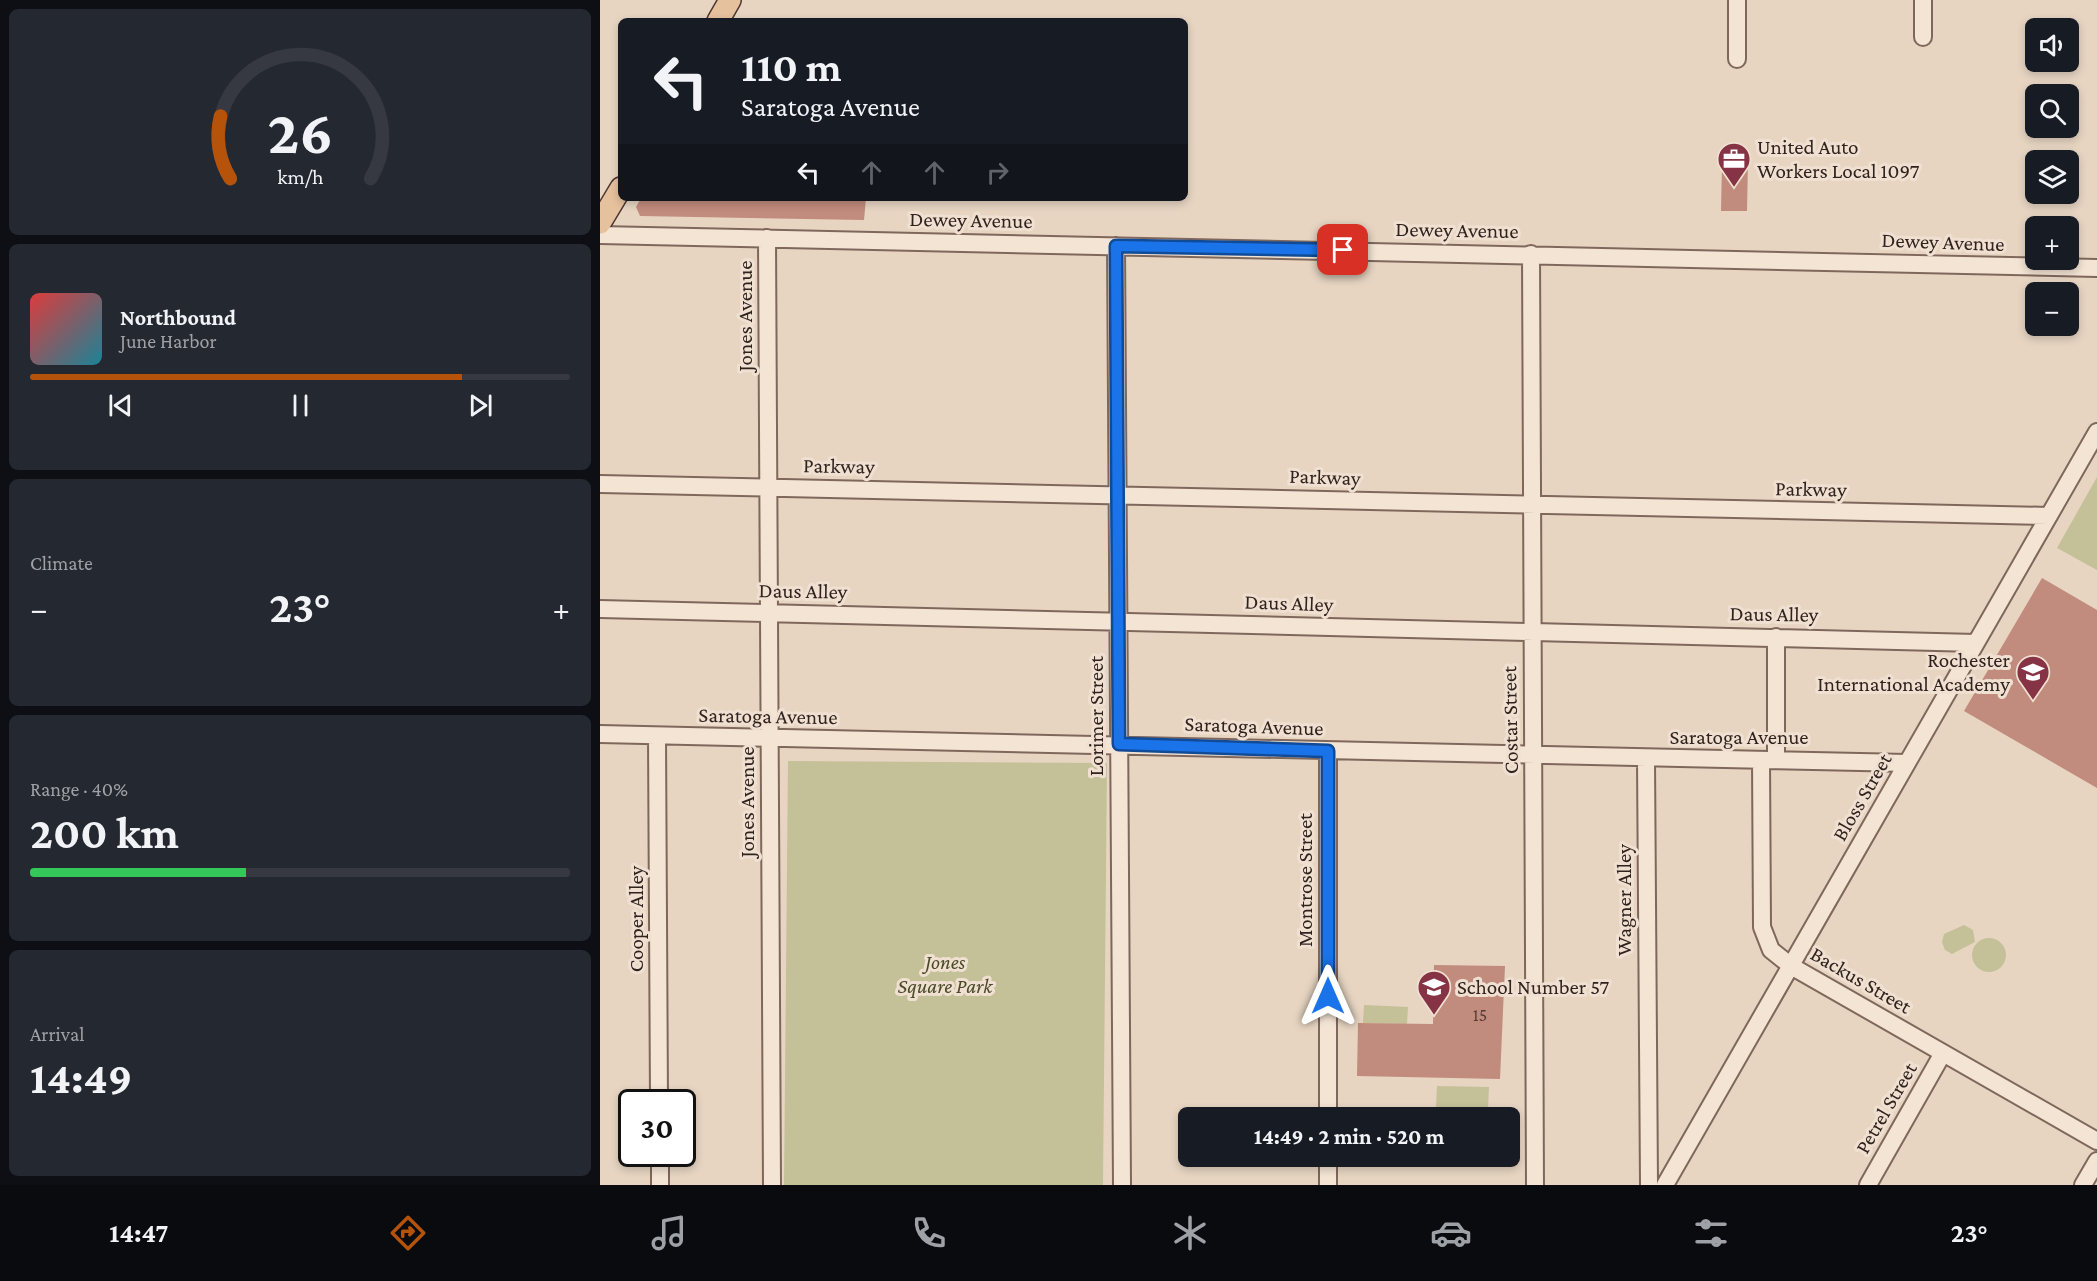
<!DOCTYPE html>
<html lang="en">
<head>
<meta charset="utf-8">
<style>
  :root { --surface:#171b24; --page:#242831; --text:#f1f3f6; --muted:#9ea1a6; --line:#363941; --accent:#b45309 }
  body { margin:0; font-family:"Crimson Pro",serif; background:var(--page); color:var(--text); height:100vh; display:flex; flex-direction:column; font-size:22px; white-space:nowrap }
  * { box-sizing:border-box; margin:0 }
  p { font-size:20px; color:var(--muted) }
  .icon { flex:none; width:33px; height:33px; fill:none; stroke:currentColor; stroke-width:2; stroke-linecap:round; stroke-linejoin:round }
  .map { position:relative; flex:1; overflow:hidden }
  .panel { display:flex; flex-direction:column; gap:9px; padding:9px; background:#0d0f14; width:600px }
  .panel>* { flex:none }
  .hud { position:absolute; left:18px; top:18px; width:570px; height:183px; border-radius:9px; box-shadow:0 3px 9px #0003; background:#171b24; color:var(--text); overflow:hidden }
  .buttons { position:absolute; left:1425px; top:18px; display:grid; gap:12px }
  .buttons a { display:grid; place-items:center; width:54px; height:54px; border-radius:9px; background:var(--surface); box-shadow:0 3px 9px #0003; font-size:30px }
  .speed { position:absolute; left:18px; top:1089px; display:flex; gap:12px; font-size:30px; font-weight:700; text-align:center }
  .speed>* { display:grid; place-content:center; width:78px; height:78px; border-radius:50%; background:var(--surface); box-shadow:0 3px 9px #0003; line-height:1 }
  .speed .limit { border:3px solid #111; border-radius:9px; background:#fff; color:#111 }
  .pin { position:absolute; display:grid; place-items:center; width:51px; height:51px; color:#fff; margin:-26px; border-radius:12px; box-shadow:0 3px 9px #0006 }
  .me { position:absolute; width:66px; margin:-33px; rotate:0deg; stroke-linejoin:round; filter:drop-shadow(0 0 4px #0008) }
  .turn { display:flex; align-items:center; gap:21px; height:126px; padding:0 24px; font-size:27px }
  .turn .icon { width:78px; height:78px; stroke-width:2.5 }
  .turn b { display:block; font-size:42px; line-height:51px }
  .lanes { display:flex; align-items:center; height:57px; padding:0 24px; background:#0003; justify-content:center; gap:30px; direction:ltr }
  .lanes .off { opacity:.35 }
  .big { font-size:45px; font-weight:700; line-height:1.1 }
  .panel .tile { flex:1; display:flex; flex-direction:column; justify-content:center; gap:9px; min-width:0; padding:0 21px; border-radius:9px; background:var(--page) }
  .panel .dial { align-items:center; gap:0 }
  .dial svg { height:156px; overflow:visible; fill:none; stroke:var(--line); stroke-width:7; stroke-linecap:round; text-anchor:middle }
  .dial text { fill:var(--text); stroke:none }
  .song { display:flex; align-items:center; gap:18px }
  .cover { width:72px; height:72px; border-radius:9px; background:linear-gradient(135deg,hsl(0 70% 55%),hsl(190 70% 35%)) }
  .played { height:6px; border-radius:3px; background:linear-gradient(90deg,var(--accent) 80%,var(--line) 80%) }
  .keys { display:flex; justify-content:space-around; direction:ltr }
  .heat { display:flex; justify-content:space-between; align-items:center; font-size:33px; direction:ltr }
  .charge { height:9px; border-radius:4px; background:linear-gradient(90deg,#34c759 40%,var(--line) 0) }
  .trip { position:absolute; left:578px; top:1107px; width:342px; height:60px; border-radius:9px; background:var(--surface); box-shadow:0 3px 9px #0003; font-weight:700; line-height:60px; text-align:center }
  .tab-bar { display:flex; height:96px; justify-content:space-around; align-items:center; background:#090b0e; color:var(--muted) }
  .tab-bar .icon { width:42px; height:42px }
  .tab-bar .current { color:var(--accent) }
  .tab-bar b { font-size:27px; color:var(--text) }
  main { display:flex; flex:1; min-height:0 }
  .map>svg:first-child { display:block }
</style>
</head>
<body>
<main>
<section class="panel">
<div class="tile dial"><svg viewBox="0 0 100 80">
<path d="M14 69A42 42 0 1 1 86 69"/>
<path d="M14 69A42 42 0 0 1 9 37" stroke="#b45309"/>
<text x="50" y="56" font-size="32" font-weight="700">26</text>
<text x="50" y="72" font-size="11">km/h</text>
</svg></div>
<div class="tile">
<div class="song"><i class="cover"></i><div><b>Northbound</b><p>June Harbor</p></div></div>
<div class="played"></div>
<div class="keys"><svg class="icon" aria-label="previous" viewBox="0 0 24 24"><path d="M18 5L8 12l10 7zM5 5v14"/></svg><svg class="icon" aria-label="pause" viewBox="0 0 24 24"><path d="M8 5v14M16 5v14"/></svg><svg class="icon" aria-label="next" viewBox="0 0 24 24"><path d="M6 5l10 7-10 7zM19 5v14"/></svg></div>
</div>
<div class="tile"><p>Climate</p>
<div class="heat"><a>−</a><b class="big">23°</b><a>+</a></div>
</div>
<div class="tile"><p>Range · 40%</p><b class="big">200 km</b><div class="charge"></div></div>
<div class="tile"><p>Arrival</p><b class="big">14:49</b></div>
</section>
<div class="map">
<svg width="1497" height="1185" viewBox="0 0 1497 1185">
  <rect width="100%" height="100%" fill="#e7d5c2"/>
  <!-- green -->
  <path fill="#c4c098" d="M1497 477V570L1457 548Z
    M188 761 507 763 503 1185H184Z
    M1364 925 1373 930 1375 942 1352 954 1345 950 1342 942 1344 934Z
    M1372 955a17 17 0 1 1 34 0a17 17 0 1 1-34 0Z
    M764 1005 808 1007 807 1024 763 1023Z
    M837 1086 889 1087 888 1109 836 1108Z"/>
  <!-- building -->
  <path fill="#c18b7d" d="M1136 159 1148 160 1147 211H1121L1122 164 1136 165Z
    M41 198H266L264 220 40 216 36 207Z
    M1442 578 1497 610V788L1364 711Z
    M834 965 905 966 900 1079 757 1076 758 1023 833 1024Z"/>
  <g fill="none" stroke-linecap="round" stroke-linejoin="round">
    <!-- minor casing -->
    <g stroke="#7f675c" stroke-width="20">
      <path id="minor" d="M1323 37V0
        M1137 59V0
        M0 235 1497 268
        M167 238 172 1185
        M516 246 522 1185
        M931 254 935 1185
        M0 484 1449 516
        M0 609 1376 643
        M0 734 1307 763
        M57 736 59 1102
        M728 751V1118
        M1046 759 1049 1185
        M1176 759V637
        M1161 760 1162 927 1171 950 1191 966 1497 1141
        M60 1154V1185
        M728 1156V1185
        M1065 1185 1497 432
        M1268 1185 1343 1053
        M1483 1185 1497 1161"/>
    </g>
    <!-- major casing -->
    <g stroke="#4d372f" stroke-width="24">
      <path id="major" d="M118 21 130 0
        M0 223 21 188"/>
    </g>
    <!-- minor -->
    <use href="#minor" stroke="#f3e4d4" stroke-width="16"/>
    <!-- major -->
    <use href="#major" stroke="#e6c19e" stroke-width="21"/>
  </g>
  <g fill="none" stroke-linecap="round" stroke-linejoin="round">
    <!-- route casing -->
    <g stroke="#114b97" stroke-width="15">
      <path id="route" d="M728 996V751L519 744 516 246 743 250"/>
    </g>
    <!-- route -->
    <use href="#route" stroke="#1a73e8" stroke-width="10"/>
  </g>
  <!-- icons -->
  <defs>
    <g id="office-pin" transform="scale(1.725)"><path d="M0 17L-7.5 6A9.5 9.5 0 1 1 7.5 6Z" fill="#863445" stroke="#f0e0d1"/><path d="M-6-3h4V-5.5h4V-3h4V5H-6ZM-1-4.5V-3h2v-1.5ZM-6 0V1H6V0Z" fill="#fff"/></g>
    <g id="school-pin" transform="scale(1.725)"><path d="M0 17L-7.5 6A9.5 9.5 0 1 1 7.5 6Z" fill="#863445" stroke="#f0e0d1"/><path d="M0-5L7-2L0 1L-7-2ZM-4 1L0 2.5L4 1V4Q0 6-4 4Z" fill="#fff"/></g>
  </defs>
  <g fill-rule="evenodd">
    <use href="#office-pin" x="1134" y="159"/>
    <use href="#school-pin" x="1433" y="672"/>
    <use href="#school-pin" x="834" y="987"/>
  </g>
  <g text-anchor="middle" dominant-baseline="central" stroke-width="6" stroke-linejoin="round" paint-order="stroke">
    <!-- number labels -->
    <g font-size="18" fill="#543d36">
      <text x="880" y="1015">15</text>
    </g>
    <!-- poi labels -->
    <g font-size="21" fill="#30231e" stroke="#f0e0d1" text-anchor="start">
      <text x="1157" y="147">United Auto<tspan x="1157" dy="24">Workers Local 1097</tspan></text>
      <text x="1410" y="660" text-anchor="end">Rochester<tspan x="1410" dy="24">International Academy</tspan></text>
      <text x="857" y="987">School Number 57</text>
    </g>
    <!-- street labels -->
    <g font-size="21" fill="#30231e" stroke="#f0e0d1">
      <text transform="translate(371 220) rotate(1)">Dewey Avenue</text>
      <text transform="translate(857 230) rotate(1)">Dewey Avenue</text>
      <text transform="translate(1343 242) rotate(2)">Dewey Avenue</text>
      <text transform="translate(145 316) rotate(-90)">Jones Avenue</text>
      <text transform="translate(239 466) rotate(1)">Parkway</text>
      <text transform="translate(725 477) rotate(2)">Parkway</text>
      <text transform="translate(1211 489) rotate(1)">Parkway</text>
      <text transform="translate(203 591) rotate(1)">Daus Alley</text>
      <text transform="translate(689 603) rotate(2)">Daus Alley</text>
      <text transform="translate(1174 614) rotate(1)">Daus Alley</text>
      <text transform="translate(168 716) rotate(1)">Saratoga Avenue</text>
      <text transform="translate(496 716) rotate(-90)">Lorimer Street</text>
      <text transform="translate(910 720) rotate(-91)">Costar Street</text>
      <text transform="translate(654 726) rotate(2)">Saratoga Avenue</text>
      <text x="1139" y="737">Saratoga Avenue</text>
      <text transform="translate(1262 797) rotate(-60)">Bloss Street</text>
      <text transform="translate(147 802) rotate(-90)">Jones Avenue</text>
      <text transform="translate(705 880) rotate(-90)">Montrose Street</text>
      <text transform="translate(1024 900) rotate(-90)">Wagner Alley</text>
      <text transform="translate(36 919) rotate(-90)">Cooper Alley</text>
      <text transform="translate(1261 980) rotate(30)">Backus Street</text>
      <text transform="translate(1286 1108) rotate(-60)">Petrel Street</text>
    </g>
    <!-- park labels -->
    <g font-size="21" font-style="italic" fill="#494a27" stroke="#f0e0d1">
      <text x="345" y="962">Jones<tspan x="345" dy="24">Square Park</tspan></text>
    </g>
  </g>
</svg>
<div class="buttons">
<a><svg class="icon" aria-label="sound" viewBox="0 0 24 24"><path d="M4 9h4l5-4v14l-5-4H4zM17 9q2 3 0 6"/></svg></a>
<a><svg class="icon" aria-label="search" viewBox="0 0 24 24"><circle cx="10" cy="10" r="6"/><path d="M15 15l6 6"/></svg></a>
<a><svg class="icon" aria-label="layers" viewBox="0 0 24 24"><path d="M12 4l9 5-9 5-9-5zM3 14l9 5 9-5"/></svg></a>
<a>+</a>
<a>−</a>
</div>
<div class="speed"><div class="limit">30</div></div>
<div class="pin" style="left:743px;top:250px;background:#d93025"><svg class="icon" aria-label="arrive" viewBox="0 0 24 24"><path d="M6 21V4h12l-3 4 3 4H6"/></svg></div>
<svg class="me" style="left:728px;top:996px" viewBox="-20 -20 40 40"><path d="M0-17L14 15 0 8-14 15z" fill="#1a73e8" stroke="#fff" stroke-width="4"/></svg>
<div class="trip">14:49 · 2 min · 520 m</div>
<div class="hud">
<div class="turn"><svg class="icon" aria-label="left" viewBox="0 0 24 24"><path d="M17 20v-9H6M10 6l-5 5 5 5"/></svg><div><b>110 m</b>Saratoga Avenue</div></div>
<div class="lanes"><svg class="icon" aria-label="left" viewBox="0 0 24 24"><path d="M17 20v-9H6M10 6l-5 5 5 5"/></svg><svg class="icon off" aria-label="ahead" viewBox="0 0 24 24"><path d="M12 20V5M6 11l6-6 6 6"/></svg><svg class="icon off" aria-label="ahead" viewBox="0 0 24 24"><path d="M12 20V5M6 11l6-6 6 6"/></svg><svg class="icon off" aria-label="right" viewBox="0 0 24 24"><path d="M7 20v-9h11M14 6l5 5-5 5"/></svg></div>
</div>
</div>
</main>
<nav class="tab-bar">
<b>14:47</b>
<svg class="icon current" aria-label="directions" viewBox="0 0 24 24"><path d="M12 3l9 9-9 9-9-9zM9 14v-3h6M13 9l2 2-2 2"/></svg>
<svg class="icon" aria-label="music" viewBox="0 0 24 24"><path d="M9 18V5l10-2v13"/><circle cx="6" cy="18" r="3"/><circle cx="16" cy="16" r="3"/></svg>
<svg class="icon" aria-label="phone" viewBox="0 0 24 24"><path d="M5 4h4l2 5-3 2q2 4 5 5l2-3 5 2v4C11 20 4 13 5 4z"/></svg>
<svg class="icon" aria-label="climate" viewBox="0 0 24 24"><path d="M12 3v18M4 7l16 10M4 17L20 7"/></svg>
<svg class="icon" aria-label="car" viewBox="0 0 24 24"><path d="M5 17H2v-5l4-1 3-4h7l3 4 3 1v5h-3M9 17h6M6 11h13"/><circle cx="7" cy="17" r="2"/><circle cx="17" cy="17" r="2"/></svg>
<svg class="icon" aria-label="filters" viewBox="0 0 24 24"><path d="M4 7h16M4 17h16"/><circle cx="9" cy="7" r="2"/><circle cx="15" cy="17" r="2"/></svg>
<b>23°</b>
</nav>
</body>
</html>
